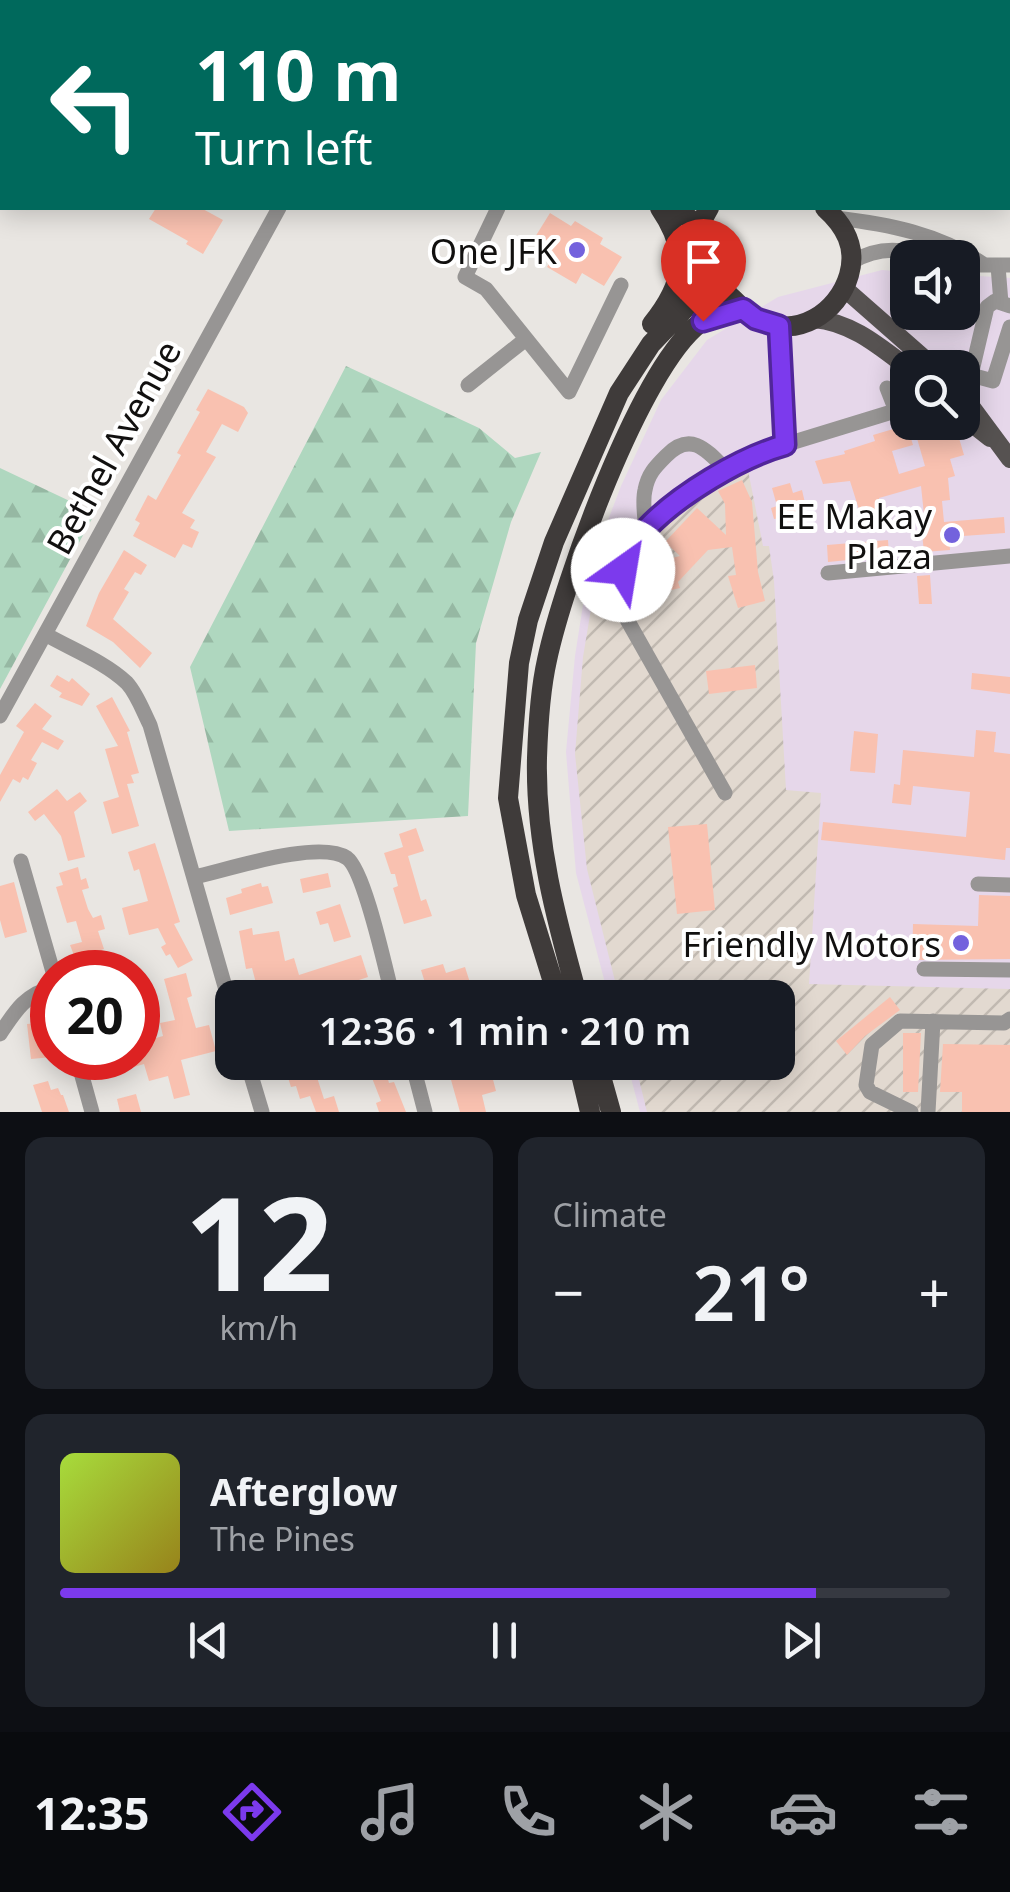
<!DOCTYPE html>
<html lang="en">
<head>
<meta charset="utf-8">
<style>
  :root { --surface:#171b24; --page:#20242c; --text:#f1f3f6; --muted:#9ea1a6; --line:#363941; --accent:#7c3aed }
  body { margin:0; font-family:"Noto Sans",sans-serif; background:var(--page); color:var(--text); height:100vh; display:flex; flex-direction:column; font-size:38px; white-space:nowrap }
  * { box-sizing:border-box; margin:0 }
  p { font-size:32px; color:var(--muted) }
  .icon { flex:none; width:55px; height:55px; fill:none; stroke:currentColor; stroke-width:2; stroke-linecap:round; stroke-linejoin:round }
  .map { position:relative; height:1112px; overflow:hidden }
  .sheet { display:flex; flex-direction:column; gap:25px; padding:25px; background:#0d0f14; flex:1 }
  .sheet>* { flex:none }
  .top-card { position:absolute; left:0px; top:0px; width:1010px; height:210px; box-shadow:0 5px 25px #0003; background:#00695c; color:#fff; overflow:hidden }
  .controls { position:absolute; left:890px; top:240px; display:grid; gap:20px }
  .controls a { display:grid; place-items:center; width:90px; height:90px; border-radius:20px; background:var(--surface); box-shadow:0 5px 25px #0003; font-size:50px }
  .speed { position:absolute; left:30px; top:950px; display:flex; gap:20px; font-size:50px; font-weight:700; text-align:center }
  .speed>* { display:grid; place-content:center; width:130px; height:130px; border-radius:50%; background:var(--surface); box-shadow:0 5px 25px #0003; line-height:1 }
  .speed .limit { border:15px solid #d22; background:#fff; color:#111 }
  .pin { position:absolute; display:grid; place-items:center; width:85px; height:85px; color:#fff; margin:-102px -42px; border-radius:50% 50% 50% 0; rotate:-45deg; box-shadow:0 0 10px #0007 }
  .pin .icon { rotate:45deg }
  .me { position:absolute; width:110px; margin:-55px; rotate:32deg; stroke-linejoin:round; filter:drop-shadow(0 0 8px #0008) }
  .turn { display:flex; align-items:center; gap:35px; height:210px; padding:0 30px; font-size:45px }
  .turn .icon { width:130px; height:130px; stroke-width:2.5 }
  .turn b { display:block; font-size:70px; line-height:85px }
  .big { font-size:75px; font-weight:600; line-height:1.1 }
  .sheet .card { flex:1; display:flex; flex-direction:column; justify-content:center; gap:15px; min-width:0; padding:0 35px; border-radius:20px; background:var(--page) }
  .sheet .dial { align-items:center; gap:0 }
  .dial b { font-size:130px; line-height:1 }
  .song { display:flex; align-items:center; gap:30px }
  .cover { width:120px; height:120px; border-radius:15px; background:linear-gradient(135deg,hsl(80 70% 55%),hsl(50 70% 35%)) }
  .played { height:10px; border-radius:5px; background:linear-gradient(90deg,var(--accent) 85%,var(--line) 85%) }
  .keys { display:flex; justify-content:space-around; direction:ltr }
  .heat { display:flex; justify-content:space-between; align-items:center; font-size:55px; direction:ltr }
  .sheet .tiles { flex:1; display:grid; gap:25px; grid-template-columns:1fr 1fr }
  .card:last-child { grid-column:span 2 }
  .trip { position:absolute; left:215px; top:980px; width:580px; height:100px; border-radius:20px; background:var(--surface); box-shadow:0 5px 25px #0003; font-weight:600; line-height:100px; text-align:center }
  .tabs { display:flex; height:160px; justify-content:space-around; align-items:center; background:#090b0e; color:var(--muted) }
  .tabs .icon { width:70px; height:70px }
  .tabs .current { color:var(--accent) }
  .tabs b { font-size:45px; color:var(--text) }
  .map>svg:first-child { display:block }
</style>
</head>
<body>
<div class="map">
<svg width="1010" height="1112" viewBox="0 0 1010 1112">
  <defs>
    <pattern id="industrial-furrows" width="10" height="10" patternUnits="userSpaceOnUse" patternTransform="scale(2.5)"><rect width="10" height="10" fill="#e2d9d0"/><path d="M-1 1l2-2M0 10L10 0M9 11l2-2" fill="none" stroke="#c1b9b1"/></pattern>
    <pattern id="forest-firs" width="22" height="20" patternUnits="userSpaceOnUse" patternTransform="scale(2.5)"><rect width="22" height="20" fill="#afd7bf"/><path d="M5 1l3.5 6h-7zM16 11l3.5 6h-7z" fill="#96b8a3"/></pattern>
  </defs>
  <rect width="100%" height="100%" fill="#e9e6e2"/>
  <!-- commercial -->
  <path fill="#e6d7ea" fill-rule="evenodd" d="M882 270 907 272 908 312H962L963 275 1010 278V1112H640L627 1063 778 1062V998H609L576 873 566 752 575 656 588 573 621 486 661 400 707 340 778 297ZM908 368H962V422H908Z"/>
  <!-- industrial -->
  <path fill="url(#industrial-furrows)" d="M748 470 763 546H769L774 581 786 790 821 793 809 984 1010 989V1112H647L635 1063 778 1062V998L619 997 587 869 575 754 583 657 591 609 602 576 682 511 731 477Z"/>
  <!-- forest -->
  <path fill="url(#forest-firs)" d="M672 0H935L670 2Z
    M346 366 479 428 515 458 541 452 511 522 476 643 468 816 229 831 190 667Z
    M0 468 95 513 0 689Z"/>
  <!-- building -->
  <path fill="#f9c1b0" d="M156 208H201L223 220 203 254 186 244 188 241 149 219Z
    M550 213 571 226 575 221 603 238 600 244 622 257 604 286 582 273 576 284 547 267 554 255 532 242Z
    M208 389 244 407 248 413 238 432 222 424 206 452 216 457 182 513 195 520 190 528 199 532 192 548 183 544 175 558 133 536 140 523 135 520 148 495 156 500 181 455 177 453 200 412 196 410Z
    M928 422 959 438 964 455 950 459 955 476 948 478 950 500 942 501 944 522 1004 517 1005 533 949 537 950 550 924 552 921 524H925L921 486 879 498 880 503 875 504 877 511 861 516 850 481 823 484 815 461 845 454 844 451 875 441 873 435 907 425 913 445 892 451 899 474 925 466 916 435 930 431Z
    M742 480 752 502 758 572 765 601 738 608 728 576 736 575 732 547 708 550 678 582 680 588 646 596 639 566 680 556 665 542 697 508 726 535 725 504 718 491Z
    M790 483 793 493 802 490 805 503 796 505 800 519 781 524 780 518 774 519 771 508 777 506 772 488Z
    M888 540 889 556 828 562 827 545Z
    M124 550 147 565 141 575 135 572 124 589 129 592 113 619 152 653 140 668 113 642 86 626 99 593Z
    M930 575 932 604H919L917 576Z
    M755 665 757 688 709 694 706 671Z
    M972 673 1010 677V694L971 689Z
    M57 675 69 682 72 678 90 694 82 706 59 697 62 693 50 686Z
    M112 697 130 731 127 732 139 773 131 775 134 783 127 784 139 826 112 834 103 802 119 797 105 749 118 746 96 706Z
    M35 703 52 716 42 729 64 741 58 750 42 742 31 760 37 763 28 780 23 777 20 783 13 779 0 802V775L24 732 16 726Z
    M976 730 996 732 994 752 1010 754V848H1006L1005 860 821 840 823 822 966 837 970 792 913 786 911 805 892 803 894 784 900 785 903 750 974 757Z
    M854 731 878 734 875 773 850 771Z
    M57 789 67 801 80 792 87 801 74 812 85 857 68 861 61 836 44 814 35 821 28 812Z
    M707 824 715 910 677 914 668 827Z
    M416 828 424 851 408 856 421 901 426 899 432 916 404 924 393 888 398 886 395 874H391L384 853 403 847 399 834Z
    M155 843 180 922 174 924 193 960 178 968 170 954 166 956 161 947 166 944 158 928 129 935 122 908 148 901 139 869 134 871 128 852Z
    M78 867 81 880 86 878 89 888 82 890 88 909 93 918 101 915 105 929 98 931 104 949 75 958 70 945 82 942 76 921 67 923 56 887 63 885 59 873Z
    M328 873 331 887 303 893 300 879Z
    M14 882 27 932 5 938 0 920V886Z
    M261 883 262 887 268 886 273 903 230 915 226 898 242 893 241 889Z
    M979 895 1010 896V959L912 960 913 924 978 926Z
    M340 904 351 937 334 942 328 923 320 925 316 912Z
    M252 928 253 935 279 931 285 961 294 958 299 975 361 955 368 977 359 980 366 998H323L318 982 282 992 283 998H265L262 986 257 987 252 968 246 969 239 931Z
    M443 964 446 973 465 967 472 989 442 998H404L403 993 426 986 421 970Z
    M186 973 192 996 187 998 196 1028 209 1025 216 1051 181 1060 190 1095 174 1099 168 1076 149 1081 144 1064 106 1075 101 1058H138V1043L163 1036 160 1023 175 1020 164 979Z
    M890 997 900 1010 865 1036 847 1055 836 1041Z
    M50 1022 52 1057 31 1059 27 1024Z
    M903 1033H921L918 1092H903Z
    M943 1044 1010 1045V1112H962V1092H940Z
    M283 1062H312L324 1099 334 1096 339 1112H316L310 1096 300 1099 296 1086 291 1087Z
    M358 1062H383L389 1083 394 1082 406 1112H379L376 1103 381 1101 372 1078 363 1080Z
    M446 1062H466L470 1078 491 1072 496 1091 482 1095 486 1112H460Z
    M48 1081 51 1090 58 1088 61 1095H63L69 1112H42L33 1085Z
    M136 1094 141 1112H120L117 1099Z"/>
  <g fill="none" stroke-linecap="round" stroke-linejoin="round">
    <!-- minor -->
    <path stroke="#979594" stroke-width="15" d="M55 2 57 0
      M646 2 648 0
      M0 98 2 94
      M498 208 465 277 486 289 569 392 621 285
      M836 218C888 224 940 234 983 264
      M852 262C880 245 904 249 934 258
      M962 265H1010
      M998 266 1001 303
      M1010 306 995 301 987 307 971 375 993 381 1010 327
      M779 326 785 445
      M468 385 526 339
      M887 388 896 411
      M646 530C645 517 642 502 645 490 648 474 655 467 666 456 690 431 706 449 725 469
      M828 573 1010 556
      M45 634C71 649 105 662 127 683 137 694 143 711 150 725L232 1011
      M0 716 279 208
      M725 793 625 616 623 569 646 530 725 469 771 449 908 407
      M21 861 53 972
      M194 877C227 870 319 839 347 858 365 871 386 972 393 998
      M978 884 1010 885
      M924 969 1010 970
      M0 1034C14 1013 26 993 52 988
      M77 1058 92 1112
      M247 1062 262 1112
      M412 1062 425 1112
      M911 1112 870 1092 866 1085 872 1045 900 1021 1004 1023 1010 1019
      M928 1112 933 1021"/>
    <!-- major -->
    <path stroke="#565251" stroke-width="18" d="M845 289 935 368
      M814 319C851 322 879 346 908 368
      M962 394 1010 459
      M962 416 990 438"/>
    <!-- highway -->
    <path stroke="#3f3b3a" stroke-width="20" d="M352 0 355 2
      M384 0 387 2
      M961 2 963 0
      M677 208 700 228
      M709 208C687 243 703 269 729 295 738 304 747 314 759 320 797 339 838 313 849 275 857 247 845 226 825 208
      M652 324C685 283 690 252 660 208
      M558 998 526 895 508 798 519 663 528 620 554 542 619 393 651 344 696 297 705 269
      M578 998C556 919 535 841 537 758 538 726 540 691 547 660 563 584 640 368 700 323 712 315 729 311 743 309
      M578 1062 590 1112
      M597 1062 611 1112"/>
  </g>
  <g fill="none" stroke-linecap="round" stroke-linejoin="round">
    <!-- route casing -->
    <g stroke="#51269a" stroke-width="25">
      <path id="route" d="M623 570C630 557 637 540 646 529 678 495 741 457 785 445L779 326 756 319 743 309 703 321"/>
    </g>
    <!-- route -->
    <use href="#route" stroke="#7c3aed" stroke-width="18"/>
  </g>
  <!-- markers -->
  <g fill="#7362dd" stroke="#fff" stroke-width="4">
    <circle cx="577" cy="250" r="10"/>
    <circle cx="952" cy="535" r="10"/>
    <circle cx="961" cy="943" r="10"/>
  </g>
  <g text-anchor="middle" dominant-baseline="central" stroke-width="8" stroke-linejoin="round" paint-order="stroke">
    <!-- poi labels -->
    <g font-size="35" fill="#11100f" stroke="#fff" text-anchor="end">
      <text x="557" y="250">One JFK</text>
      <text x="932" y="515">EE Makay<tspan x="932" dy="40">Plaza</tspan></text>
      <text x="941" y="943">Friendly Motors</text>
    </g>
    <!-- street labels -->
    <g font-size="35" fill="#11100f" stroke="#fff">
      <text transform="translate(113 447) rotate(-61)">Bethel Avenue</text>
    </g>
  </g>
</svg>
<div class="controls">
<a><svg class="icon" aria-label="sound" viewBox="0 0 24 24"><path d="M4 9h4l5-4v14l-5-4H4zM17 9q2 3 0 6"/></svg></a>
<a><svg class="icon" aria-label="search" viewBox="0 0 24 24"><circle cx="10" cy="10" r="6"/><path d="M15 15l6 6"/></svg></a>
</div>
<div class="speed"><div class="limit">20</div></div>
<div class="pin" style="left:703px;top:321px;background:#d93025"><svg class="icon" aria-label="arrive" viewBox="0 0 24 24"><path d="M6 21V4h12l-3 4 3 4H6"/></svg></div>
<svg class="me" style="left:623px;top:570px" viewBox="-20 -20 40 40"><circle r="19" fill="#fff"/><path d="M0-13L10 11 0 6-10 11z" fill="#7c3aed"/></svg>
<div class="trip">12:36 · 1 min · 210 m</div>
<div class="top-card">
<div class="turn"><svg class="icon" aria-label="left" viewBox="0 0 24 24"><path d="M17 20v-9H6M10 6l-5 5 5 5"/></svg><div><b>110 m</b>Turn left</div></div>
</div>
</div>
<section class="sheet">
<div class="tiles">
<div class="card dial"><b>12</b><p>km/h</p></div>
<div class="card"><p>Climate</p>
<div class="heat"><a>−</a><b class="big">21°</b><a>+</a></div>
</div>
<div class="card">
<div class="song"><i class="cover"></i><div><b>Afterglow</b><p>The Pines</p></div></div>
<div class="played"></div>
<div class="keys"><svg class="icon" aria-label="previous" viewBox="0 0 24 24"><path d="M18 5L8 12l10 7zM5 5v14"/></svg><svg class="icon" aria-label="pause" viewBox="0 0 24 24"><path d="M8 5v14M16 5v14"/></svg><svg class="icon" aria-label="next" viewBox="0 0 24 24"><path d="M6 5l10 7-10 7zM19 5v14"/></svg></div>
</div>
</div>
</section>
<nav class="tabs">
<b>12:35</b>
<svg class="icon current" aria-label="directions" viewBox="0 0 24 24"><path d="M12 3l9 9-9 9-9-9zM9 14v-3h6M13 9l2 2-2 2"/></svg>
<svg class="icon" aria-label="music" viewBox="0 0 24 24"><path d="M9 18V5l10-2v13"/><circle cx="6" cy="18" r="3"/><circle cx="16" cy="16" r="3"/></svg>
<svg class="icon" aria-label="phone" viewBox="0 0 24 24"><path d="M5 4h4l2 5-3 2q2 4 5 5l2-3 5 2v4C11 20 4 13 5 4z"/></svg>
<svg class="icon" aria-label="climate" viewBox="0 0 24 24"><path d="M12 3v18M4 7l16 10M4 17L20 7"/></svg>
<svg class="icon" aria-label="car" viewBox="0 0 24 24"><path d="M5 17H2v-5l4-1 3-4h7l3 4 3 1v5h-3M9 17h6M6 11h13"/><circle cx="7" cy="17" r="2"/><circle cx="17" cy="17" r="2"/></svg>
<svg class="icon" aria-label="filters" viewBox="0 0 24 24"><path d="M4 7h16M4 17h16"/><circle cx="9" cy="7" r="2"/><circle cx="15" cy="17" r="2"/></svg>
</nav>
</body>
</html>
